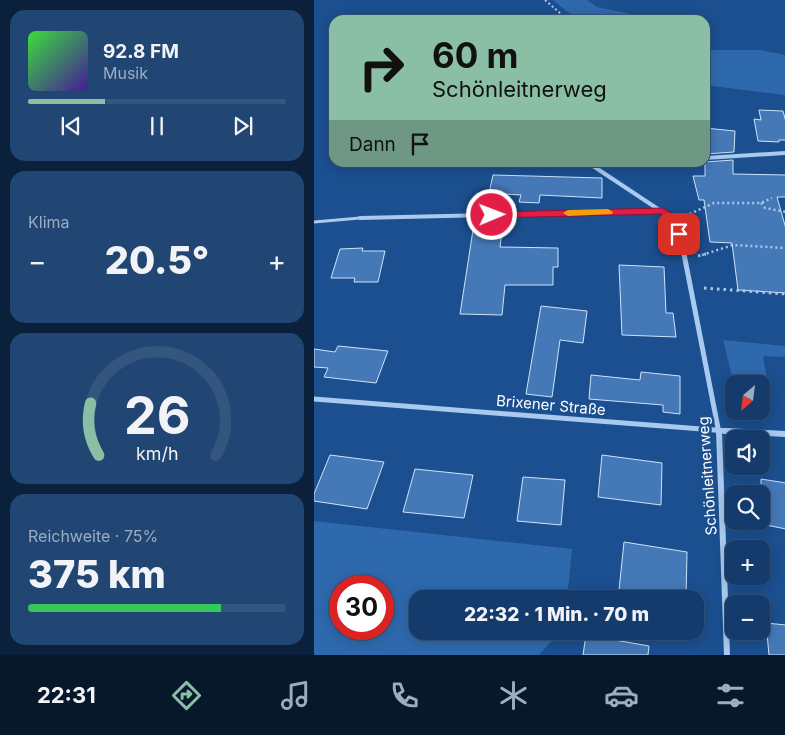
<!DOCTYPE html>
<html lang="de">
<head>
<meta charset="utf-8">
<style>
  :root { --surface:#143b6b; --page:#214673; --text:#f1f3f6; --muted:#9dadc1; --line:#33557e; --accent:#8abfa5 }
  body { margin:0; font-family:Inter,sans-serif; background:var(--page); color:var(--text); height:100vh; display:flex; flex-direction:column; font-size:19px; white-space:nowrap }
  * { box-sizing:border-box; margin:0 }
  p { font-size:16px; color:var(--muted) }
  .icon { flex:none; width:28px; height:28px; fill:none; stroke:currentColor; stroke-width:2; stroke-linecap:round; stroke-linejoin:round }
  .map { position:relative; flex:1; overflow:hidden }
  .sheet { display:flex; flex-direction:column; gap:10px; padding:10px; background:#0b203b; width:314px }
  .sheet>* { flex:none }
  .guide { position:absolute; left:15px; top:15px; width:381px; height:152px; border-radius:15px; box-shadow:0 2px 12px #0003,0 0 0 1px var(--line); background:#8abfa5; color:#111; overflow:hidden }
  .needle { width:32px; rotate:208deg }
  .tools { position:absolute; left:411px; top:375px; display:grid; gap:10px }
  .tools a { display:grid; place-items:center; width:45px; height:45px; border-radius:10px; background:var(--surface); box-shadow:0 2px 12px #0003,0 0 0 1px var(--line); font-size:25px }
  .speed { position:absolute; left:15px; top:575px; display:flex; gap:10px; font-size:25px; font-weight:700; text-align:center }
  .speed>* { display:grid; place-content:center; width:65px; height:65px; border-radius:50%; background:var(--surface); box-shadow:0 2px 12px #0003,0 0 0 1px var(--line); line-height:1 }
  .speed .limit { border:8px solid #d22; background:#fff; color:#111 }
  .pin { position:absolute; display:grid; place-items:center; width:42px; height:42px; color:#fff; margin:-21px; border-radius:10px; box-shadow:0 2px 8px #0006 }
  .me { position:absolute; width:55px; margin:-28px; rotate:89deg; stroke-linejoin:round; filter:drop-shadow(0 0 4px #0008) }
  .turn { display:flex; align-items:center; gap:18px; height:105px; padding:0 20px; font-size:22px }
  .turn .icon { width:65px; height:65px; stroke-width:2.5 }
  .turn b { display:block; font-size:35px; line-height:42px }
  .then { display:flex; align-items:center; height:48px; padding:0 20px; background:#0003; gap:10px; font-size:19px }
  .big { font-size:38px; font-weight:800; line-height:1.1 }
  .sheet .widget { flex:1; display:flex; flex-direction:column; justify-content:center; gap:8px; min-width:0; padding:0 18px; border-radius:15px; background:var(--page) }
  .sheet .dial { align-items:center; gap:0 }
  .dial svg { height:130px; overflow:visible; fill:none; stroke:var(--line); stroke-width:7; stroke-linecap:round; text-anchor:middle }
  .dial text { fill:var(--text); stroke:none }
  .song { display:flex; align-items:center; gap:15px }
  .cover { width:60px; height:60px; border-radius:8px; background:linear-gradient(135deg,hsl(120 70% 55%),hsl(260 70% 35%)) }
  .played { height:5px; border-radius:2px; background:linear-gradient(90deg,var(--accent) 30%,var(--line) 30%) }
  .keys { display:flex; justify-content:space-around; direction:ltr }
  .heat { display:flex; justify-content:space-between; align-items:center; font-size:28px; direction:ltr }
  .charge { height:8px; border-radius:4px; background:linear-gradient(90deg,#34c759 75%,var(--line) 0) }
  .trip { position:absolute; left:95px; top:590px; width:295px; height:50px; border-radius:15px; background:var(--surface); box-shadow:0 2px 12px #0003,0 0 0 1px var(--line); font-weight:800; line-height:50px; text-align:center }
  .menu { display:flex; height:80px; justify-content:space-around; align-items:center; background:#08182b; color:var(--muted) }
  .menu .icon { width:35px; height:35px }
  .menu .active { color:var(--accent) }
  .menu b { font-size:22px; color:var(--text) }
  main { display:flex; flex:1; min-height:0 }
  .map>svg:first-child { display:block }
</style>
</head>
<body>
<main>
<section class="sheet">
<div class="widget">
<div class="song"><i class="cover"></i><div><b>92.8 FM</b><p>Musik</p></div></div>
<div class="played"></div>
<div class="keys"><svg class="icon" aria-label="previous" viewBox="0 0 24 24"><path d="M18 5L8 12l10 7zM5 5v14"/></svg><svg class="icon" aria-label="pause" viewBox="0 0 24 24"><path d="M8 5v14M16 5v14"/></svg><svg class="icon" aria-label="next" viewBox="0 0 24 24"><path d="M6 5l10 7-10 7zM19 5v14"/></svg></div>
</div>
<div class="widget"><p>Klima</p>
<div class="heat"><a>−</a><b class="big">20.5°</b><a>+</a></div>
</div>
<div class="widget dial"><svg viewBox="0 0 100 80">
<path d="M14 69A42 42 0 1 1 86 69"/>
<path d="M14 69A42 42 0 0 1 9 37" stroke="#8abfa5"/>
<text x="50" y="56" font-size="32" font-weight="700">26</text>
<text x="50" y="72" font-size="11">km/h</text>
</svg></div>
<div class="widget"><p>Reichweite · 75%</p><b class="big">375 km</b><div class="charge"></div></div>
</section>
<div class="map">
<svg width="472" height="655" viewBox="0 0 472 655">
  <rect width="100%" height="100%" fill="#1b4f8f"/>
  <!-- green -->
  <path fill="#2e69ad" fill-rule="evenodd" d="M239 0H273L283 7 321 15 329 20H264Z
    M391 50H446L471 55V95L391 85Z
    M409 340 471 346V357L449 356 457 402 448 401V384H420Z
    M0 521 258 549 253 599H104V631H244V634L225 655H0ZM69 586V629H26V586Z"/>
  <!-- building -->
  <path fill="#4478b7" stroke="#cfe3fa" d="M445 110 469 111 472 122V140H465V142L444 141 440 119 447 120Z
    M391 128 421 131 420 152 391 154Z
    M419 160V174L472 175V197H463L472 229V293L424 290 418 243 396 242 390 200H385L379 176H391V162Z
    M179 175 288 178V198L226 195 225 203 205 202 207 195 175 193Z
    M159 230 188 231 186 247 244 248V267H239V285H191L188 315 146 314Z
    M49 248 48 251H71L64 282H40L41 278H17L26 249Z
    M305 265 350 267 352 313H359L362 337 308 335Z
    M227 306 273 311 269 343 246 340 238 397 212 394Z
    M24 346 74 351 62 383 10 377 14 368 0 367V349L21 352Z
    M327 372 366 376V414L349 412V405L275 399 277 375 326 380Z
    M16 455 70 462 53 509 0 501V494Z
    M288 455 348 463 347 505 284 497Z
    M101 469 159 475 150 518 89 512Z
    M209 477 251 480 247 525 203 521Z
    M447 479 472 483V529L447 524Z
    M310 542 373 552 372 599H360L305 590Z
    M452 623 472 625V655H455Z
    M272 635 335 646 334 655H269Z"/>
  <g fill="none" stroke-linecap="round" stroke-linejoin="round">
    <!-- path-far2 -->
    <path stroke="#a9c9ee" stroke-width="2" stroke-dasharray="2 2.5" stroke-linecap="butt" d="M231 0 254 20"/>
    <!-- path-far1 -->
    <path stroke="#a9c9ee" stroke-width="2.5" stroke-dasharray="2 3" stroke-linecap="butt" d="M447 203 451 208 472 212
      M371 216 400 203H447L458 198
      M388 255 419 245 472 248"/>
    <!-- path -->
    <path stroke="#a9c9ee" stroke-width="3" stroke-dasharray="2.5 4" stroke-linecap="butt" d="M384 256 392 254
      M390 288 472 294"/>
    <!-- service -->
    <path stroke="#a9c9ee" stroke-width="3" d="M0 222 46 218"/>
    <!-- minor-far2 -->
    <path stroke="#a9c9ee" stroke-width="4" d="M391 158 472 153
      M273 162 362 221 371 255
      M278 164 310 162
      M46 218 348 211"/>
    <!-- minor-far1 -->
    <path stroke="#a9c9ee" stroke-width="5" d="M370 254 405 433
      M0 399 439 433"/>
    <!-- minor -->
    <path stroke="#a9c9ee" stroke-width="6" d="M405 431 413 655
      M411 431 472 434"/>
  </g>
  <!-- route -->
  <path fill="#e11d48" stroke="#92132f" d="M349 208 365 218 370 234 369 236H361L357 222 347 214 178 218 174 215 178 212Z"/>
  <!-- slow -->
  <path fill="#f59e0b" d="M294 209 299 212 298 214 254 216 249 213 254 210Z"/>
  <g text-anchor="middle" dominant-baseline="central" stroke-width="5" stroke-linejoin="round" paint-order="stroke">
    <!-- street labels -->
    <g font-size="15" fill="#fff" stroke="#1b4f8f">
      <text transform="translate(237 405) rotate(5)">Brixener Straße</text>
      <text transform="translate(393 476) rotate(-94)">Schönleitnerweg</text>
    </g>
  </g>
</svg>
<div class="tools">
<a><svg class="needle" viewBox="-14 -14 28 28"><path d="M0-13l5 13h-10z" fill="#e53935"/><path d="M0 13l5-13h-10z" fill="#9dadc1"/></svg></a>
<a><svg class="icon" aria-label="sound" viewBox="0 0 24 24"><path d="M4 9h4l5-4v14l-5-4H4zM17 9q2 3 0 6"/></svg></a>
<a><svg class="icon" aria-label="search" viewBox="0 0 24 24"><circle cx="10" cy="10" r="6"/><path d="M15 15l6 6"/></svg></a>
<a>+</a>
<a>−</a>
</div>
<div class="speed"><div class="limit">30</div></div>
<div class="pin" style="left:365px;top:234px;background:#d93025"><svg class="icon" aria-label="arrive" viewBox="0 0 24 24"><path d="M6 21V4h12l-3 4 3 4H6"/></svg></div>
<svg class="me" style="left:178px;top:215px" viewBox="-20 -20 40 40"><circle r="17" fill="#e11d48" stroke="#fff" stroke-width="3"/><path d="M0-11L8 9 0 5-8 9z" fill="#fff"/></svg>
<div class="trip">22:32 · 1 Min. · 70 m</div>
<div class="guide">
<div class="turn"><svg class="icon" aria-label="right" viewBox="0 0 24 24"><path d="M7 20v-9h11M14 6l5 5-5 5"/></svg><div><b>60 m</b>Schönleitnerweg</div></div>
<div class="then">Dann<svg class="icon" aria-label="arrive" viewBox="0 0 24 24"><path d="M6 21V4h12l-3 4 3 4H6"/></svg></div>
</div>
</div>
</main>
<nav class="menu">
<b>22:31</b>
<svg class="icon active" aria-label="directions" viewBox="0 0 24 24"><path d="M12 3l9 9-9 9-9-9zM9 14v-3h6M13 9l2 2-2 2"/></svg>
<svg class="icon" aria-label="music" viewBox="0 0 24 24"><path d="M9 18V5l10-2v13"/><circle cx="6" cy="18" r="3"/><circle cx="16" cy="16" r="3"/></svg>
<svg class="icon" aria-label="phone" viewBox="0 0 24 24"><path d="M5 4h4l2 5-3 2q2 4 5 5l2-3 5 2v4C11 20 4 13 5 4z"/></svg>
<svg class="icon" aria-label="climate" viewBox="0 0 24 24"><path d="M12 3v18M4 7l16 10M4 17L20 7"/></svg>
<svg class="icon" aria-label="car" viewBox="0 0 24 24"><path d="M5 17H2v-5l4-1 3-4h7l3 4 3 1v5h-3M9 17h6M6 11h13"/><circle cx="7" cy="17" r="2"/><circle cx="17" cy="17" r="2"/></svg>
<svg class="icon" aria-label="filters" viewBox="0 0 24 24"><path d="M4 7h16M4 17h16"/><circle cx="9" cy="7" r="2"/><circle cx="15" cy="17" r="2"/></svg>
</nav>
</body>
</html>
